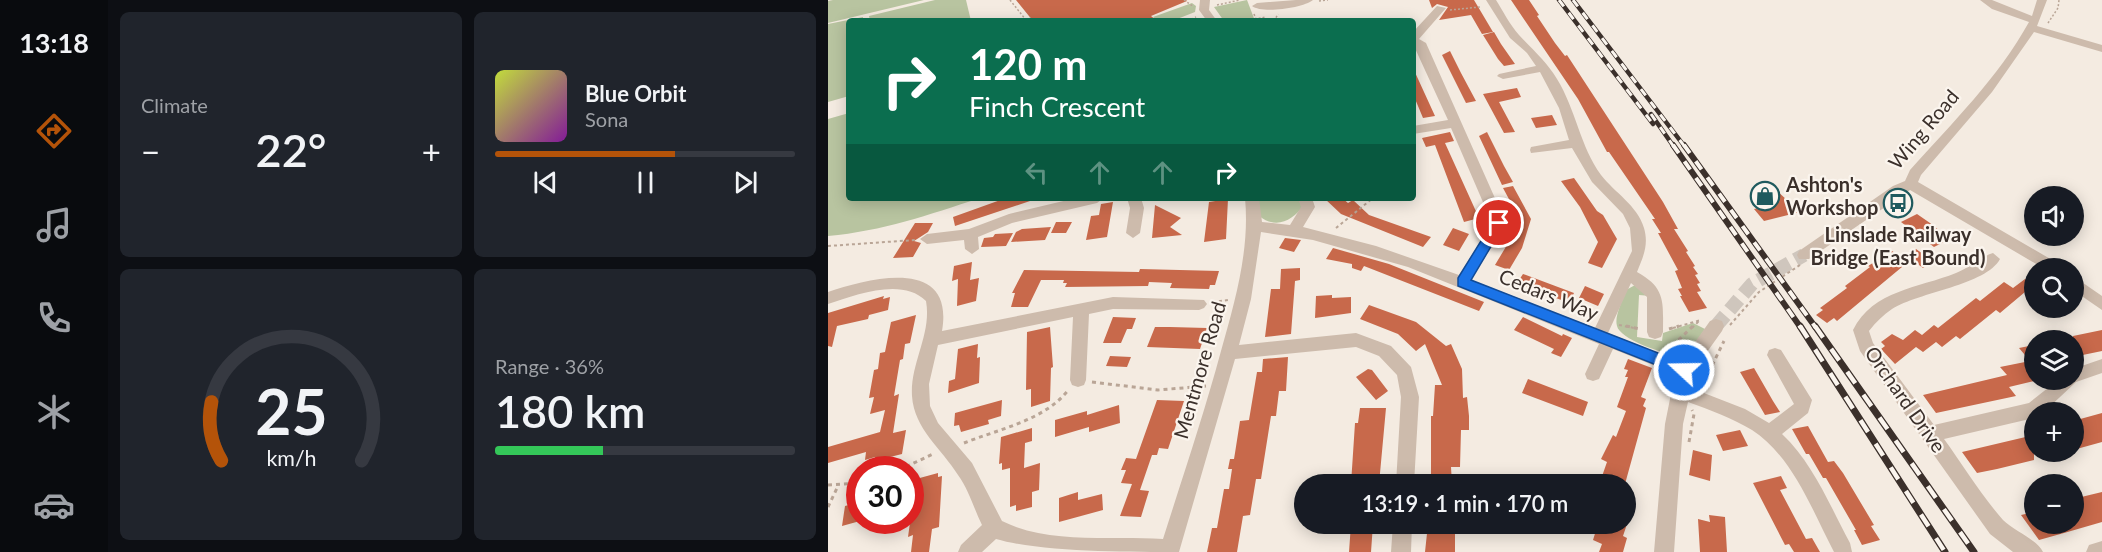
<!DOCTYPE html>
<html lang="en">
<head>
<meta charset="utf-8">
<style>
  :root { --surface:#171b24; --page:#20242c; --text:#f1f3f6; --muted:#9ea1a6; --line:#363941; --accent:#b45309 }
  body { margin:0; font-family:Lato,sans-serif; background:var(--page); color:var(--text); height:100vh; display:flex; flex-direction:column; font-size:22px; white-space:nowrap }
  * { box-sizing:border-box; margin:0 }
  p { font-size:20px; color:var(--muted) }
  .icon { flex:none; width:33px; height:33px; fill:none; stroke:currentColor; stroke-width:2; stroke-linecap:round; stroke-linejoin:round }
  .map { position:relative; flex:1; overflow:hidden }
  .panel { display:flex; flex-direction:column; gap:12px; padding:12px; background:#0d0f14; width:720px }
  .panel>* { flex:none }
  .top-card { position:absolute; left:18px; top:18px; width:570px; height:183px; border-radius:6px; box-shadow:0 3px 15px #0003; background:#0b6e4f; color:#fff; overflow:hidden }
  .controls { position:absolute; left:1196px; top:186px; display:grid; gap:12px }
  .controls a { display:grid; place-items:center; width:60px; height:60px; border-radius:50%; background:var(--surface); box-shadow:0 3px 15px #0003; font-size:30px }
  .speed { position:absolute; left:18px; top:456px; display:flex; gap:12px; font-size:30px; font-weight:700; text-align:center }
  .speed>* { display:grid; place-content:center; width:78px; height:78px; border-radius:50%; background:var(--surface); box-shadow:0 3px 15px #0003; line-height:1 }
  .speed .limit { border:9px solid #d22; background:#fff; color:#111 }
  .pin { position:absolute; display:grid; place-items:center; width:51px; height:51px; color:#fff; margin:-26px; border:3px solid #fff; border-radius:50%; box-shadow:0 2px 6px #0007 }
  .me { position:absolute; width:66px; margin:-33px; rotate:291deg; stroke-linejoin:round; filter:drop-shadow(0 0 4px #0008) }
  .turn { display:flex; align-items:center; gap:21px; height:126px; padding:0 24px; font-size:27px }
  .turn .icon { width:78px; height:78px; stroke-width:2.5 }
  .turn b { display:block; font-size:42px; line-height:51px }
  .lanes { display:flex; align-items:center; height:57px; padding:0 24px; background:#0003; justify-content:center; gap:30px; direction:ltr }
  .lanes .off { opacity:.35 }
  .big { font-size:45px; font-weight:600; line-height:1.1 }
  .panel .tile { flex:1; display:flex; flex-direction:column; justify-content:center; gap:9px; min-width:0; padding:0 21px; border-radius:9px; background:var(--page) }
  .panel .dial { align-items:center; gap:0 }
  .dial svg { height:156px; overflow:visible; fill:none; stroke:var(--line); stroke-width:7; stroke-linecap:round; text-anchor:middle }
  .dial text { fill:var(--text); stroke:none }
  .song { display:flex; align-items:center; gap:18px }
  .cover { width:72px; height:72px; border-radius:9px; background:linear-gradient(135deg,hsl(70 70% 55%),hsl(290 70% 35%)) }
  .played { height:6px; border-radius:3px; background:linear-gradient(90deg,var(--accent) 60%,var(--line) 60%) }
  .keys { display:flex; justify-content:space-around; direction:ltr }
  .heat { display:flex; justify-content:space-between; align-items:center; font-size:33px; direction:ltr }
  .charge { height:9px; border-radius:4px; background:linear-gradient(90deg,#34c759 36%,var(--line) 0) }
  .panel .tiles { flex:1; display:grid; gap:12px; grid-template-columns:repeat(2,1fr) }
  .trip { position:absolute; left:466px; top:474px; width:342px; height:60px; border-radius:30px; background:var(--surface); box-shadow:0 3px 15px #0003; font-weight:600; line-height:60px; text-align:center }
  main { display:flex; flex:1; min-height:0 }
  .tabs { display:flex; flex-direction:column; width:108px; justify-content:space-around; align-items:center; background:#090b0e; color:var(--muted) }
  .tabs .icon { width:42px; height:42px }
  .tabs .current { color:var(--accent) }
  .tabs b { font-size:27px; color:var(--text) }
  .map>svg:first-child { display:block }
</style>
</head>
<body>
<main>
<nav class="tabs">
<b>13:18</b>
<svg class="icon current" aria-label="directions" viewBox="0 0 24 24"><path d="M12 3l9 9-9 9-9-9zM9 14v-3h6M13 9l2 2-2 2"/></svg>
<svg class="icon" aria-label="music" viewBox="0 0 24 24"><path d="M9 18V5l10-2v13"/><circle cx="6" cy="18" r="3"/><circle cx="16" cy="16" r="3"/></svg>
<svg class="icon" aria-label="phone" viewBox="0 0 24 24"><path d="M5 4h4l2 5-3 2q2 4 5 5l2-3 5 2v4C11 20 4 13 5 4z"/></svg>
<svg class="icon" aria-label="climate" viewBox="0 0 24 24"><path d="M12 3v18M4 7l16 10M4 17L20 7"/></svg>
<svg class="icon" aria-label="car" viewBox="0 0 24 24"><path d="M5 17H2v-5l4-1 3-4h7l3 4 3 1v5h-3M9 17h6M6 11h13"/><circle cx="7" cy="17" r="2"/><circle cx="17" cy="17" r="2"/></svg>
</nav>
<section class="panel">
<div class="tiles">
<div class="tile"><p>Climate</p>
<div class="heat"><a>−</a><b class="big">22°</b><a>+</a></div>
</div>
<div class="tile">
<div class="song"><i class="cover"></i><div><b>Blue Orbit</b><p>Sona</p></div></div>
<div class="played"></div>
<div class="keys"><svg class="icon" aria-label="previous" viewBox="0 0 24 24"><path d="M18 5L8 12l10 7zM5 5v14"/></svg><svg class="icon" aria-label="pause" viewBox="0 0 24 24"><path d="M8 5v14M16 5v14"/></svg><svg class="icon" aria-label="next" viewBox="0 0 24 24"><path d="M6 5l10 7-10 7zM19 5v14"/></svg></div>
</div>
<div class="tile dial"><svg viewBox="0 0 100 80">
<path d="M14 69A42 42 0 1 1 86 69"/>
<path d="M14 69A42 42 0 0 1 9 39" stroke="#b45309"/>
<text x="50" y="56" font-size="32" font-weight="700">25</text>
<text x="50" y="72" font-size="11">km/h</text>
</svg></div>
<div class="tile"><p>Range · 36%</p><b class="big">180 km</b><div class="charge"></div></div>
</div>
</section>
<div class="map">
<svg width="1274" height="552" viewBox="0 0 1274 552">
  <rect width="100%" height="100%" fill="#f4ebe1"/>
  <!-- green -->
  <path fill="#b8c4a0" d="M5 0H96L0 23V1Z
    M107 0H138L143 21H42L41 16Z
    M419 0 427 21H396L386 7Z
    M364 3 368 6 367 12 344 21H329L325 17Z
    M35 17V21H21V96L0 102V24Z
    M21 113V198H152C100 215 55 231 0 236V119Z
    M430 198H473L476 205C465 220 449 230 431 216Z
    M809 284 823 296 811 295 809 337 834 341 835 333 865 323 877 329C871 337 865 350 856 354 843 358 792 340 789 326 786 316 795 300 798 290Z"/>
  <!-- building -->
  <path fill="#c8694b" d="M188 0H358L359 1 323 16 329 21H205Z
    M601 0H646L665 32 654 34 643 15 611 20 620 7 609 4 604 8Z
    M683 0H701L711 15 709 16 727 43 737 56 739 55 835 202 850 229H846L860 251 858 252 867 266 865 267 870 274 867 275 872 283 869 284 873 291 869 292 879 308 861 312 852 296H854L850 289 854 288 847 271 850 270 830 233H833L824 219H827L781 152H779L750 99Z
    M666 32 673 44 687 64 676 66 670 59 655 35Z
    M622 51 633 73 648 101 638 103 614 55Z
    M585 68 607 116 595 118 585 94Z
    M689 88 693 97 671 102 687 132 676 133 655 94Z
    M724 115 729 125 708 128 703 118Z
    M622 132 626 141 617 143 651 218 636 222 607 145 598 147 594 138Z
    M659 132 676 166 685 182 674 185 651 136Z
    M746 178 769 211 775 215 789 239 774 268 760 263 770 242 752 207 733 181Z
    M685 186 703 219 694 248 681 270 667 265 679 245 689 214 675 188Z
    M948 190 972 212 936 221 926 209 947 204 937 194Z
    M178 198 205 200 127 226 125 217Z
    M496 198H514L520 203 525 200 541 215 603 237 595 247 513 214Z
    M400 199 398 239 376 242 381 202Z
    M285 202 279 237 258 240 263 216 271 215 273 204Z
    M327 205 353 218 342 227 354 235 324 238Z
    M1089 214 1102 223 1122 239 1106 247 1073 222Z
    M228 222H244L238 233H223Z
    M87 223H105L100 232 86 241 93 243 85 257 65 258Z
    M223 227 217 240 183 242 188 232 194 229Z
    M625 228 641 234 631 251 615 245Z
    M185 233 178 246 153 247 156 238 165 237 167 234Z
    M457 238 473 240 466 252 451 248Z
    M505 248 561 264 656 302 651 311 536 266 533 271 524 268V264L498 259Z
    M1088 249 1105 261 1095 268 1079 256Z
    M1064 251 1080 262 1009 321 1006 318 999 323 988 315 995 310 992 308 1019 288 1017 286 1042 267 1040 266Z
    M144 262 142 280 151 278 148 301 129 306 130 279 124 281 126 266Z
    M472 268V280L467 281 463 334 437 337 443 289H452L453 269Z
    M312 269 391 271 387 285H382L381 289 342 288 344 283 321 282 320 286 237 287 239 283H235L236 280H213L200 307H183L187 293H184L196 270 311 272Z
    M695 274 746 293 741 303 689 283Z
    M1197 279 1206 285V298L1197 292 1172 313 1168 310 1132 339 1128 336 1114 347 1108 342 1095 352 1088 347 1067 364 1053 349 1057 346 1053 342 1064 334 1075 340 1087 330 1094 335 1106 325 1110 328 1148 298 1152 301 1176 282 1185 288Z
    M757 286 776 294 770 306 751 298Z
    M504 295V298L523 297V313L487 318 488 296Z
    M56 296 55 299 62 297 60 310 41 315 40 319 9 326 4 347 0 346V313Z
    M541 305 588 322 618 346 623 344 634 369 635 398 639 397 641 416V430H633L632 467H623L624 484H603V416H605L607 385H614L597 344 588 351 570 334 532 319Z
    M88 315 82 343 77 344 75 359 72 360 66 396 71 394 65 433 78 430 74 454 46 461 47 457 37 460 38 452 0 463V447L52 432 57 410 42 414 46 397 41 398 46 370 50 369 52 353 57 352 63 322Z
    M285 317 308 318 304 329H299L293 343H275Z
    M695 317 734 336 735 334 744 338 733 357 723 353 726 349 686 330Z
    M222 327 225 367 223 368 222 401 203 407V389L198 390 199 332Z
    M327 327H342L379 328 372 349 319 347Z
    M1274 330V351L1245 357V336Z
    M150 344 149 358 152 357 151 383 120 393 121 381 127 379 130 349Z
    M1206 345V381L1181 387 1188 396 1108 413 1095 395 1179 375 1172 367 1202 361 1191 348Z
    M282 356 303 357 299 367 278 366Z
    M460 357 458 391H451L448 416H443L433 479H428L422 515 415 516 409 552H379L384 528H389L396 489H401L404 469H400L402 459H406L407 453 412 421 421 420 429 372H434L435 359Z
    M800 359 824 368 813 397 818 399 815 406 818 408 797 484H778L772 482 779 462 773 459 785 435 788 437 798 411 789 407 800 377H797L800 370 796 369Z
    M926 368 945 401 952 412 937 415 912 372Z
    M540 369 544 370 560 391 548 400 528 377Z
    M700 379 760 402 755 416 694 393Z
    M174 400 173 416 160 420 161 424 133 432 131 425 126 426 127 413Z
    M329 400 356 401 340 449 331 448 329 455H324L312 490 321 491 313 517 292 516 304 484 293 483 298 470H293L298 458 308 459Z
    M291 405 292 423 261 432V427L227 437V420L259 411V415Z
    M532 408H558L551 484H523L527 423H530Z
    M1274 413V442L1245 450V421Z
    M980 426 1000 462 1006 461 1015 473 1046 525 1043 526 1052 540 1034 545 1026 530H1028L998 478H995L981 454H978L964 429Z
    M204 428V441L197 443 196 468 212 463 211 490 204 492V507L188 511V505L182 507V468L174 470V463L171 464 173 437Z
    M912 430 920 446 895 451 888 435Z
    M1206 435V460L1169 469 1149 473 1134 452Z
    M865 450 884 455 882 481 861 475Z
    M110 473V477L114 476 111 527 104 529 101 552H83L85 535 80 537 88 479Z
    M953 476 959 488 952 490 978 539 984 538 992 552H966L961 544 957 545 925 483Z
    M250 492V500L274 494 275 510 231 522V498Z
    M1274 492V522L1236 533 1211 540 1193 515 1206 512V524H1245V499Z
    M32 502V521L14 526 17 506Z
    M881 515 897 517 899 552H872L870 519 882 522Z
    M523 524H545L543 552H521Z
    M600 524H616V532H627V552H597Z
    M770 524H799L795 536 799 538 795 552H771L774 544 765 540Z"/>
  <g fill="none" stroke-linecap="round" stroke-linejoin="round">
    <!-- minor-tunnel -->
    <path stroke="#cfc6bd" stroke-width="14" stroke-dasharray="14 7" stroke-linecap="butt" d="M888 326 924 284 976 255"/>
    <!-- path-far2 -->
    <path stroke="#b9a596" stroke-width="1.5" stroke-dasharray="2 2" stroke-linecap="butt" d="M182 0 198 20
      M356 0 366 7
      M491 1 500 0
      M389 5 412 0
      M622 10 652 7
      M426 14 428 19 438 17
      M194 21 203 18
      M360 21 368 17
      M446 21 450 14
      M1220 23 1230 8 1231 0"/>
    <!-- path-far1 -->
    <path stroke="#b9a596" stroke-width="2" stroke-dasharray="3 3" stroke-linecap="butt" d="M508 228 545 198
      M0 246 87 240
      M385 302 400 300
      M791 325 806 328
      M902 325 931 292 972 265
      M845 328 873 320
      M864 328 872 320"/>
    <!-- path -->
    <path stroke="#b9a596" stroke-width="3" stroke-dasharray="4 4" stroke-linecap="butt" d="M798 326 812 329
      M841 329 851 326
      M839 351 865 326
      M264 382 330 390 378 386
      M871 385 879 376 896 341
      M861 442 866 414 864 410
      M136 443C171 429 218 420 241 389
      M71 470 105 454
      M0 485 32 483
      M0 507 10 486"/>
    <!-- minor -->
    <path fill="#cdbbac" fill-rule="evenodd" d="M372 0H382L381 10 389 21H379L371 10Z
      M468 0H485C475 8 434 14 424 6L429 3Z
      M658 0H668C675 11 682 25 691 35 705 50 719 62 729 79 748 110 752 146 773 175 787 193 809 205 816 228 821 245 815 257 809 272 838 288 835 302 835 332L833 337 827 339 821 337 819 332V297L803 283 780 333 853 362 882 321 888 319 894 321 896 326 894 331 864 373 863 388 917 409 941 423 966 404 939 355 941 350 947 348 953 350 984 400 980 413 954 434C985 463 1002 506 1022 543L1024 552H1006C984 510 965 457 924 430 904 418 882 410 860 402L855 424 846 552H826L837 424 847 374 785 349 771 379 765 381 759 379 757 374 771 344 580 267 485 240 433 232 423 299 411 345 528 333 563 346 583 367 591 397 586 484H568L573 397 569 375 551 356 528 347 407 359 351 552C299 552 213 552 168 539L154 552H130L133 545 154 525C146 509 141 490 130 475 114 449 86 429 84 396 82 363 104 334 98 301 74 277 28 295 0 304V292C42 278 127 256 114 331L285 297 376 300 379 304 376 308 371 310 285 309 261 314 258 380 256 385 250 387 244 385 242 380 245 317 110 345 101 384 102 406 110 423 144 463 174 521C222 545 283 535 335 539 355 476 376 414 393 351 407 301 422 250 417 198H431L434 222 462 225 473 207 470 198H484L487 207 475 227 548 246 631 275 664 223 623 128 585 134V126L620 120 585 44V32L609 6 618 8 591 39 598 43 678 223 643 280 767 328 804 251 802 228 795 214 764 182 744 148 703 153 702 150 703 147 741 140 731 108 712 72 675 79 669 76 671 74 708 66 699 53 682 38Z
      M1152 0H1164L1204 16 1209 0H1219L1209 26 1274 45V52L1206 32 1164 92 1093 175 1090 182 1231 264 1233 268H1215L1082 190 981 259H971L969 255 971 251 1065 186 1077 181 1082 170C1124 123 1170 78 1201 22L1164 9Z
      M248 198H276L269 203 184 223 150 237 151 249 144 254 137 249 136 240 99 244 92 239 99 234 141 229 181 214Z
      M299 198H313L316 208 312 233 305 238 298 233 302 208Z
      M1165 253 1172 259C1158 285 1091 292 1064 309 1055 315 1048 322 1041 331L1045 343 1106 425 1201 403 1230 380H1245V369L1274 359V373L1248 382 1216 412H1206V418L1116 439C1135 465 1153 495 1175 520 1186 531 1210 540 1215 552H1185L1162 534 1032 351 1025 330C1045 290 1091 288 1128 273 1141 268 1152 257 1165 253Z
      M1245 276 1274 296V310L1245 290Z
      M565 524H584L583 552H563Z
      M1274 541V552H1258L1261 545Z"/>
    <!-- rail-far2 casing -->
    <g stroke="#3b302b" stroke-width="4.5">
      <path id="rail-far2" d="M731 0 825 124
        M745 0 857 147
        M823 114 846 147"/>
    </g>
    <!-- rail-far1 casing -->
    <g stroke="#3b302b" stroke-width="6">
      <path id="rail-far1" d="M845 145 973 328
        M856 145 988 328"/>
    </g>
    <!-- rail casing -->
    <g stroke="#3b302b" stroke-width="7">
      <path id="rail" d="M972 326 1117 552
        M987 326 1146 552"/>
    </g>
    <!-- rail-far2 -->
    <use href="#rail-far2" stroke="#fbf5ee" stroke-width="3" stroke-dasharray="8" stroke-linecap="butt"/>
    <!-- rail-far1 -->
    <use href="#rail-far1" stroke="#fbf5ee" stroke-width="4" stroke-dasharray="10" stroke-linecap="butt"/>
    <!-- rail -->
    <use href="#rail" stroke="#fbf5ee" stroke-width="4.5" stroke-dasharray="14" stroke-linecap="butt"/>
  </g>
  <!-- route -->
  <path fill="#1a73e8" stroke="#114b97" stroke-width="1.5" d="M671 219 677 223 643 280 861 365 863 370 861 374H851L630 286V278L666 220Z"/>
  <!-- icons -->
  <defs>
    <g id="shop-ring" transform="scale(1.5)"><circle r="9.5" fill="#fbf5ee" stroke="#1f5a5e" stroke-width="1.5"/><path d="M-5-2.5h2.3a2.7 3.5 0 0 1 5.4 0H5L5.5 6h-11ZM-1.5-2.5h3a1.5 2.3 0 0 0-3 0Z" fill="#1f5a5e"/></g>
    <g id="bus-ring" transform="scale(1.5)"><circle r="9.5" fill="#fbf5ee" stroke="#1f5a5e" stroke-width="1.5"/><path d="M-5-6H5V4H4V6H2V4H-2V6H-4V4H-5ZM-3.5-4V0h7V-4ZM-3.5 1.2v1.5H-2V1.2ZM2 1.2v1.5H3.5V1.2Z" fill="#1f5a5e"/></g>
  </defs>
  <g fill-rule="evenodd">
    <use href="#shop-ring" x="937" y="196"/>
    <use href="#bus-ring" x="1070" y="203"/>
  </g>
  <g text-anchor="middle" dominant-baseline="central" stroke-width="4.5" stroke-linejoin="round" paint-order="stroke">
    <!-- street labels -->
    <g font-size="20" fill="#3b302b" stroke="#fbf5ee">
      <text transform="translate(1095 129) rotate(-50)">Wing Road</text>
      <text transform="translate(721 294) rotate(22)">Cedars Way</text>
      <text transform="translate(371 370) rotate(-74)">Mentmore Road</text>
      <text transform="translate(1078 399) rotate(55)">Orchard Drive</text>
    </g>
    <!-- poi labels -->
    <g font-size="20" font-weight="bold" fill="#3b302b" stroke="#fbf5ee" text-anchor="start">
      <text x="958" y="184">Ashton's<tspan x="958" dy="23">Workshop</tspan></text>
      <text x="1070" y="234" text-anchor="middle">Linslade Railway<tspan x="1070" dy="23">Bridge (East Bound)</tspan></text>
    </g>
  </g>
</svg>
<div class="controls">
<a><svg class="icon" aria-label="sound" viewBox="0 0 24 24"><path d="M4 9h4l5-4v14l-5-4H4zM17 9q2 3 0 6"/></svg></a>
<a><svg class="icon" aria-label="search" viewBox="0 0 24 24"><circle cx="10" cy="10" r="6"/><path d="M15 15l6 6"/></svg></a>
<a><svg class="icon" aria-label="layers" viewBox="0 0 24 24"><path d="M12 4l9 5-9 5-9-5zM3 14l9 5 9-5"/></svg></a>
<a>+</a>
<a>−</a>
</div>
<div class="speed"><div class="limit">30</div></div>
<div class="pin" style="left:671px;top:223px;background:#d93025"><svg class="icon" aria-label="arrive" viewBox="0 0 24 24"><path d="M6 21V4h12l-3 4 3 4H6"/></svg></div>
<svg class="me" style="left:856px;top:370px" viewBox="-20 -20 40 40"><circle r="17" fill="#1a73e8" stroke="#fff" stroke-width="3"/><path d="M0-11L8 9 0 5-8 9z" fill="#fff"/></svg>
<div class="trip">13:19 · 1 min · 170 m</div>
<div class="top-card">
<div class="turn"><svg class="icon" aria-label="right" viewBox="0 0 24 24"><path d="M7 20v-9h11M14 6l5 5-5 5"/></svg><div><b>120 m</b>Finch Crescent</div></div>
<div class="lanes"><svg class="icon off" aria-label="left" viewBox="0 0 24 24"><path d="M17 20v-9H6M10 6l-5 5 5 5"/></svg><svg class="icon off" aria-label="ahead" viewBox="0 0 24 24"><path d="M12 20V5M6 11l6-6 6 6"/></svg><svg class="icon off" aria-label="ahead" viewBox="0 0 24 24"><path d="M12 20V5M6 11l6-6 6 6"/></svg><svg class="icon" aria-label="right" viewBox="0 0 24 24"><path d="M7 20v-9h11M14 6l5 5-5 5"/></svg></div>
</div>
</div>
</main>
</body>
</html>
